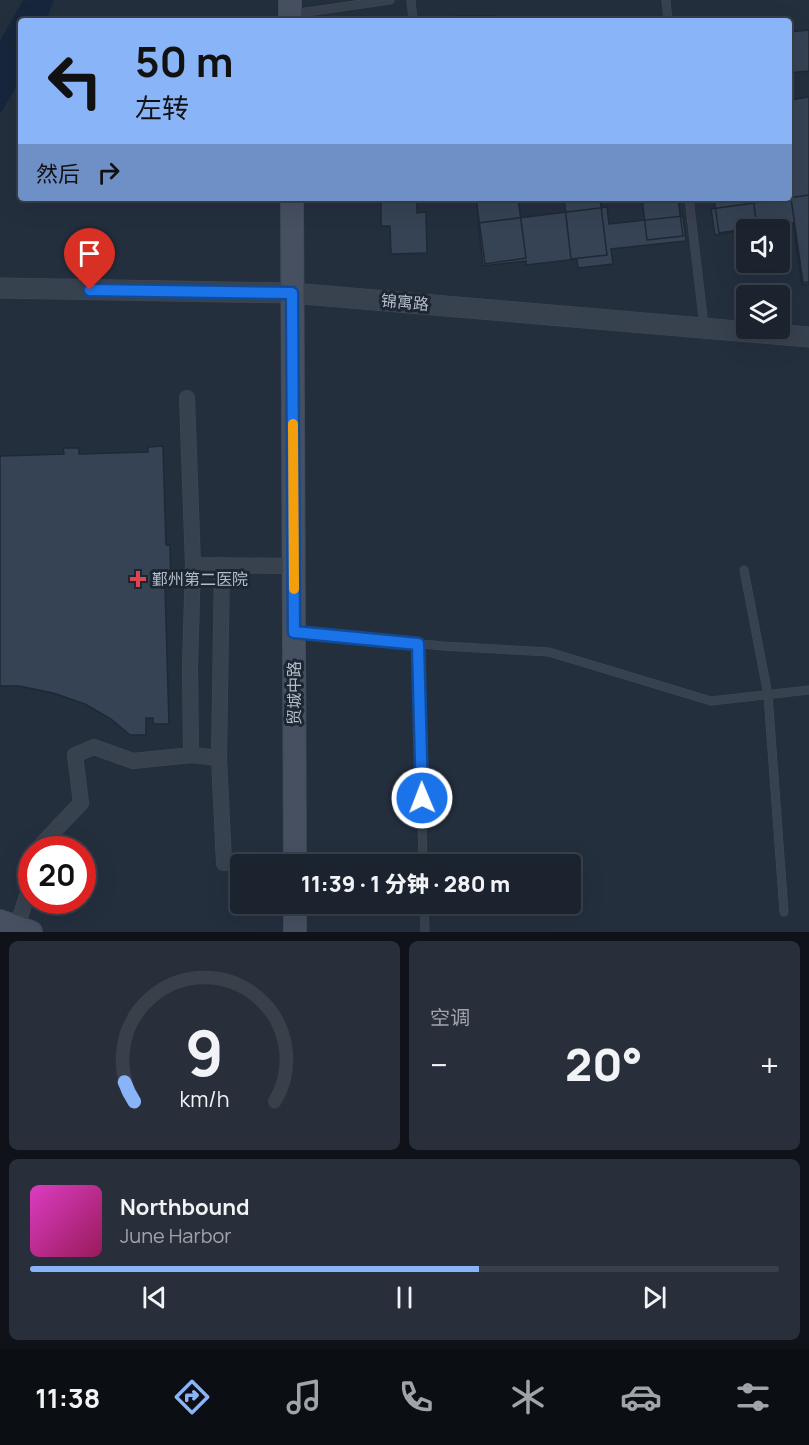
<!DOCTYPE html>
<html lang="zh">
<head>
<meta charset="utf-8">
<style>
  :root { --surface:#1b232e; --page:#282f3a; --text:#f1f3f6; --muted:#a0a4aa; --line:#39404a; --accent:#8ab4f8 }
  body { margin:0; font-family:Manrope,"Noto Sans SC",sans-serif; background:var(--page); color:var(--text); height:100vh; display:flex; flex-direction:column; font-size:22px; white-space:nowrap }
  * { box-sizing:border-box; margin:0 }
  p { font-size:20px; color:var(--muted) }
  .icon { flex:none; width:33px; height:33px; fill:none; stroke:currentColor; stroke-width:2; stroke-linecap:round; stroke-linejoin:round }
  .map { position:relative; height:932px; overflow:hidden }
  .details { display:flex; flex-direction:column; gap:9px; padding:9px; background:#0f1319; flex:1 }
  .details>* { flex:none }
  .hud { position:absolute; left:18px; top:18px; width:774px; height:183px; border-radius:6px; box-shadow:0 6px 24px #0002,0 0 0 2px var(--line); background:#8ab4f8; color:#111; overflow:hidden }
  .buttons { position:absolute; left:736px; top:219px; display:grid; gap:12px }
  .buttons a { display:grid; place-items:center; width:54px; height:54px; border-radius:6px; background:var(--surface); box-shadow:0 6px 24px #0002,0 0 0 2px var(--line); font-size:30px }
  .speed { position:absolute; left:18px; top:836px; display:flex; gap:12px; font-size:30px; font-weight:700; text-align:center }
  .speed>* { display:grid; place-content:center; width:78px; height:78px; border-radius:50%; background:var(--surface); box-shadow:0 6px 24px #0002,0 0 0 2px var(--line); line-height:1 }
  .speed .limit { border:9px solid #d22; background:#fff; color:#111 }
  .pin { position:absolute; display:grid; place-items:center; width:51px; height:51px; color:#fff; margin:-62px -26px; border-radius:50% 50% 50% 0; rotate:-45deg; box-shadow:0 0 6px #0007 }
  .pin .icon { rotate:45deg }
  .me { position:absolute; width:66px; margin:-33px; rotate:359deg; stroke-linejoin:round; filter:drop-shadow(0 0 4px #0008) }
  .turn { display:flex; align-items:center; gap:21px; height:126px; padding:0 18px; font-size:27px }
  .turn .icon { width:78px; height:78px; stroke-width:2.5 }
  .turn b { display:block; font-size:42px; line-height:51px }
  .then { display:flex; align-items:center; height:57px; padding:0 18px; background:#0003; gap:12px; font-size:22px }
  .big { font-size:45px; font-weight:800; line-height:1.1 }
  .details .widget { flex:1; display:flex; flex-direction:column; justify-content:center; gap:9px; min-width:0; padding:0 21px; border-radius:9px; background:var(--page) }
  .details .dial { align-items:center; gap:0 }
  .dial svg { height:156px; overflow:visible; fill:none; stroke:var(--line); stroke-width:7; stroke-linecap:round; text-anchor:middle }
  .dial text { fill:var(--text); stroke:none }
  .song { display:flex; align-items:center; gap:18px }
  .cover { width:72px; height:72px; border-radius:9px; background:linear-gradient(135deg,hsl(310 70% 55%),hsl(330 70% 35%)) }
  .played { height:6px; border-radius:3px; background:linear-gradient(90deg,var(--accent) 60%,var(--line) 60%) }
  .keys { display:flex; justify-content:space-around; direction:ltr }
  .heat { display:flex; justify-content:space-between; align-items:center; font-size:33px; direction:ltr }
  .details .tiles { flex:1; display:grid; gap:9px; grid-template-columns:1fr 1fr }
  .widget:last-child { grid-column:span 2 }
  .trip { position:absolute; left:230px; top:854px; width:351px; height:60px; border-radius:6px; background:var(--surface); box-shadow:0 6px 24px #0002,0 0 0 2px var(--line); font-weight:800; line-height:60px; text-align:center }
  .dock { display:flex; height:96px; justify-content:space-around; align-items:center; background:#0b0e12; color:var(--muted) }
  .dock .icon { width:42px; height:42px }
  .dock .on { color:var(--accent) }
  .dock b { font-size:27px; color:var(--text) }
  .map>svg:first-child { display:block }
</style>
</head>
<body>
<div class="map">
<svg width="809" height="932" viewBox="0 0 809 932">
  <rect width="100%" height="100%" fill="#242f3e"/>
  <!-- water -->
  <path fill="#17263c" d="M23 0H54L46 21H21V79L0 114V41Z"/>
  <!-- building -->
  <path fill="#364354" stroke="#1f2835" stroke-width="1.5" d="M455 16H495V21H455Z
    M389 19V21H355V20Z
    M809 30V71L789 73V32Z
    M809 97V282L803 283 789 184V100Z
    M809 195V284L802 285 793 223 715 235 711 209Z
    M381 198H417V213L426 212 427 253 391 254 390 226H381Z
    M476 198H518L526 258 485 264Z
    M564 198H600L607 255 571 259Z
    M642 198H678L683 236 647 240Z
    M714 198H753L757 227 719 233Z
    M607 207 609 224 683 216 686 241 611 249 613 264 578 268 577 259 526 265V261L483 266 478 223Z
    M163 446 166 545H170L171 585H165L169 724H153V718H146V735H130L111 719 85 704 53 693 19 686H0V456L64 454 63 448H79V454L148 452V447Z"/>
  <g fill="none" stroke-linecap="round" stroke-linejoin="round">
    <!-- service casing -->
    <g stroke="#414a57" stroke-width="9">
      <path id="service" d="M411 0 413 21
        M666 0 668 21
        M292 14 390 0
        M689 198 704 326
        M744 570 768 695 784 912
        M295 632 443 646 549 652 711 701 809 690
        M418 644 423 864
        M424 903 425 932"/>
    </g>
    <!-- minor casing -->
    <g stroke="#414a57" stroke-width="16">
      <path id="minor" d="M193 565 293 566
        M222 565 219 758 224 863
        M191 755 219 758
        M41 849 43 843 81 803 75 755 94 747 133 761 191 755 190 665 193 565 187 398
        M17 927 32 880"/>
    </g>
    <!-- tertiary casing -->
    <g stroke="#414a57" stroke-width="21">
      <path id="tertiary" d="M0 288 292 293 809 337"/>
    </g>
    <!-- secondary casing -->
    <g stroke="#414a57" stroke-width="24">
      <path id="secondary" d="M290 0V21
        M292 198 295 864
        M295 903V932
        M0 921 31 932"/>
    </g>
    <!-- service -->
    <use href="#service" stroke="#38414e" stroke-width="8"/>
    <!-- minor -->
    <use href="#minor" stroke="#38414e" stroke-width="15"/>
    <!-- tertiary -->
    <use href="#tertiary" stroke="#38414e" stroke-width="20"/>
    <!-- secondary -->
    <use href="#secondary" stroke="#465061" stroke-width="22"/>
  </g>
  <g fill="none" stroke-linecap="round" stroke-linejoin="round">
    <!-- route casing -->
    <g stroke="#114b97" stroke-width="15">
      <path id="route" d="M90 290 292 293 294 632 418 644 422 798"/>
    </g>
    <!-- route -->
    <use href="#route" stroke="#1a73e8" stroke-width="10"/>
    <!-- slow -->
    <path stroke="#f59e0b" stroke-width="10" d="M293 424 294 589"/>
  </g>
  <!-- markers -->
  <path fill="#e0444e" stroke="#1d2633" stroke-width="2" d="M135 570h6v6h6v6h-6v6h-6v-6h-6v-6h6z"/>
  <g text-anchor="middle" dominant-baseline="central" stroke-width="6" stroke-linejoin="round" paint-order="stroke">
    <!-- street labels -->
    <g font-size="16" fill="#b4bcc9" stroke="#1d2633">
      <text transform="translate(405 302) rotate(5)">锦寓路</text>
      <text transform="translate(294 693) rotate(-90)">贸城中路</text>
    </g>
    <!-- poi labels -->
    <g font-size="16" fill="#b4bcc9" stroke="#1d2633" text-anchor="start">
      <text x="152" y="579">鄞州第二医院</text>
    </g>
  </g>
</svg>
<div class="buttons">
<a><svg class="icon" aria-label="sound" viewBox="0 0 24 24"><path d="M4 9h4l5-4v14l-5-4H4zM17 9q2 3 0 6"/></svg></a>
<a><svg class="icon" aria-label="layers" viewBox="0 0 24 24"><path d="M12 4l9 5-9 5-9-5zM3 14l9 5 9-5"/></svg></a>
</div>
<div class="speed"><div class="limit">20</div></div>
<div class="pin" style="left:90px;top:290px;background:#d93025"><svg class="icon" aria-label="arrive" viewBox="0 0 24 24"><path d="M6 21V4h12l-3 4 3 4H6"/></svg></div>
<svg class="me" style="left:422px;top:798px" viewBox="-20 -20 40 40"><circle r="17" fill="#1a73e8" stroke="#fff" stroke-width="3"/><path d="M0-11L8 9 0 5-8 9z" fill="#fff"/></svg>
<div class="trip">11:39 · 1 分钟 · 280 m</div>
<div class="hud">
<div class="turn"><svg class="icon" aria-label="left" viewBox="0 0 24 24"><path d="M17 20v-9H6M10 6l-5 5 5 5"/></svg><div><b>50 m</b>左转</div></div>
<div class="then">然后<svg class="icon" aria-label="right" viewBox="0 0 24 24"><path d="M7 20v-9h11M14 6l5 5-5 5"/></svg></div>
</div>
</div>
<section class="details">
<div class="tiles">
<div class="widget dial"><svg viewBox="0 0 100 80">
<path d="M14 69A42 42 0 1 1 86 69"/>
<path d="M14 69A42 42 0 0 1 9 59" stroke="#8ab4f8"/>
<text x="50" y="56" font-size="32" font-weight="700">9</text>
<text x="50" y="72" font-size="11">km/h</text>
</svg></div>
<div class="widget"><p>空调</p>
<div class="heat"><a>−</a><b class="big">20°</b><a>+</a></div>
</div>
<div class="widget">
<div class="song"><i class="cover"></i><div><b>Northbound</b><p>June Harbor</p></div></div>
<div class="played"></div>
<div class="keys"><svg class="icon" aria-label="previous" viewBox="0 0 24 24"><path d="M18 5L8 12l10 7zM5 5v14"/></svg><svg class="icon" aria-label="pause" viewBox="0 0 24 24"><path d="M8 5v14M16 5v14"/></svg><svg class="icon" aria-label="next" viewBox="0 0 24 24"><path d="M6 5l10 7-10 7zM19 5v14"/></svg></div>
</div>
</div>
</section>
<nav class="dock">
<b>11:38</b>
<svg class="icon on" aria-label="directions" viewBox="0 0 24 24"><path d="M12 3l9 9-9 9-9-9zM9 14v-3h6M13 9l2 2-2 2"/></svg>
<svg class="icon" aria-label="music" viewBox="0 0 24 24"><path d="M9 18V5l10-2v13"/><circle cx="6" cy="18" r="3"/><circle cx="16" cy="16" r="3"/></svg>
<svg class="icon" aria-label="phone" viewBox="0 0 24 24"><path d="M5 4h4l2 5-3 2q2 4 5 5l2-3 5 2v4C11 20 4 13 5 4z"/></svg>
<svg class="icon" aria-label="climate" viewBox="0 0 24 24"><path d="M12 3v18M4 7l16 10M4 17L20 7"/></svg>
<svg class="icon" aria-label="car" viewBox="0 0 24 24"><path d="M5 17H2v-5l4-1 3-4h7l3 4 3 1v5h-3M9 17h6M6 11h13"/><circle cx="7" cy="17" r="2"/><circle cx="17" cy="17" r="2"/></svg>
<svg class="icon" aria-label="filters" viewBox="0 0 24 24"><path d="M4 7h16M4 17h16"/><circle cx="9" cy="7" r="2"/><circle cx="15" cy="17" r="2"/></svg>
</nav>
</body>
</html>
